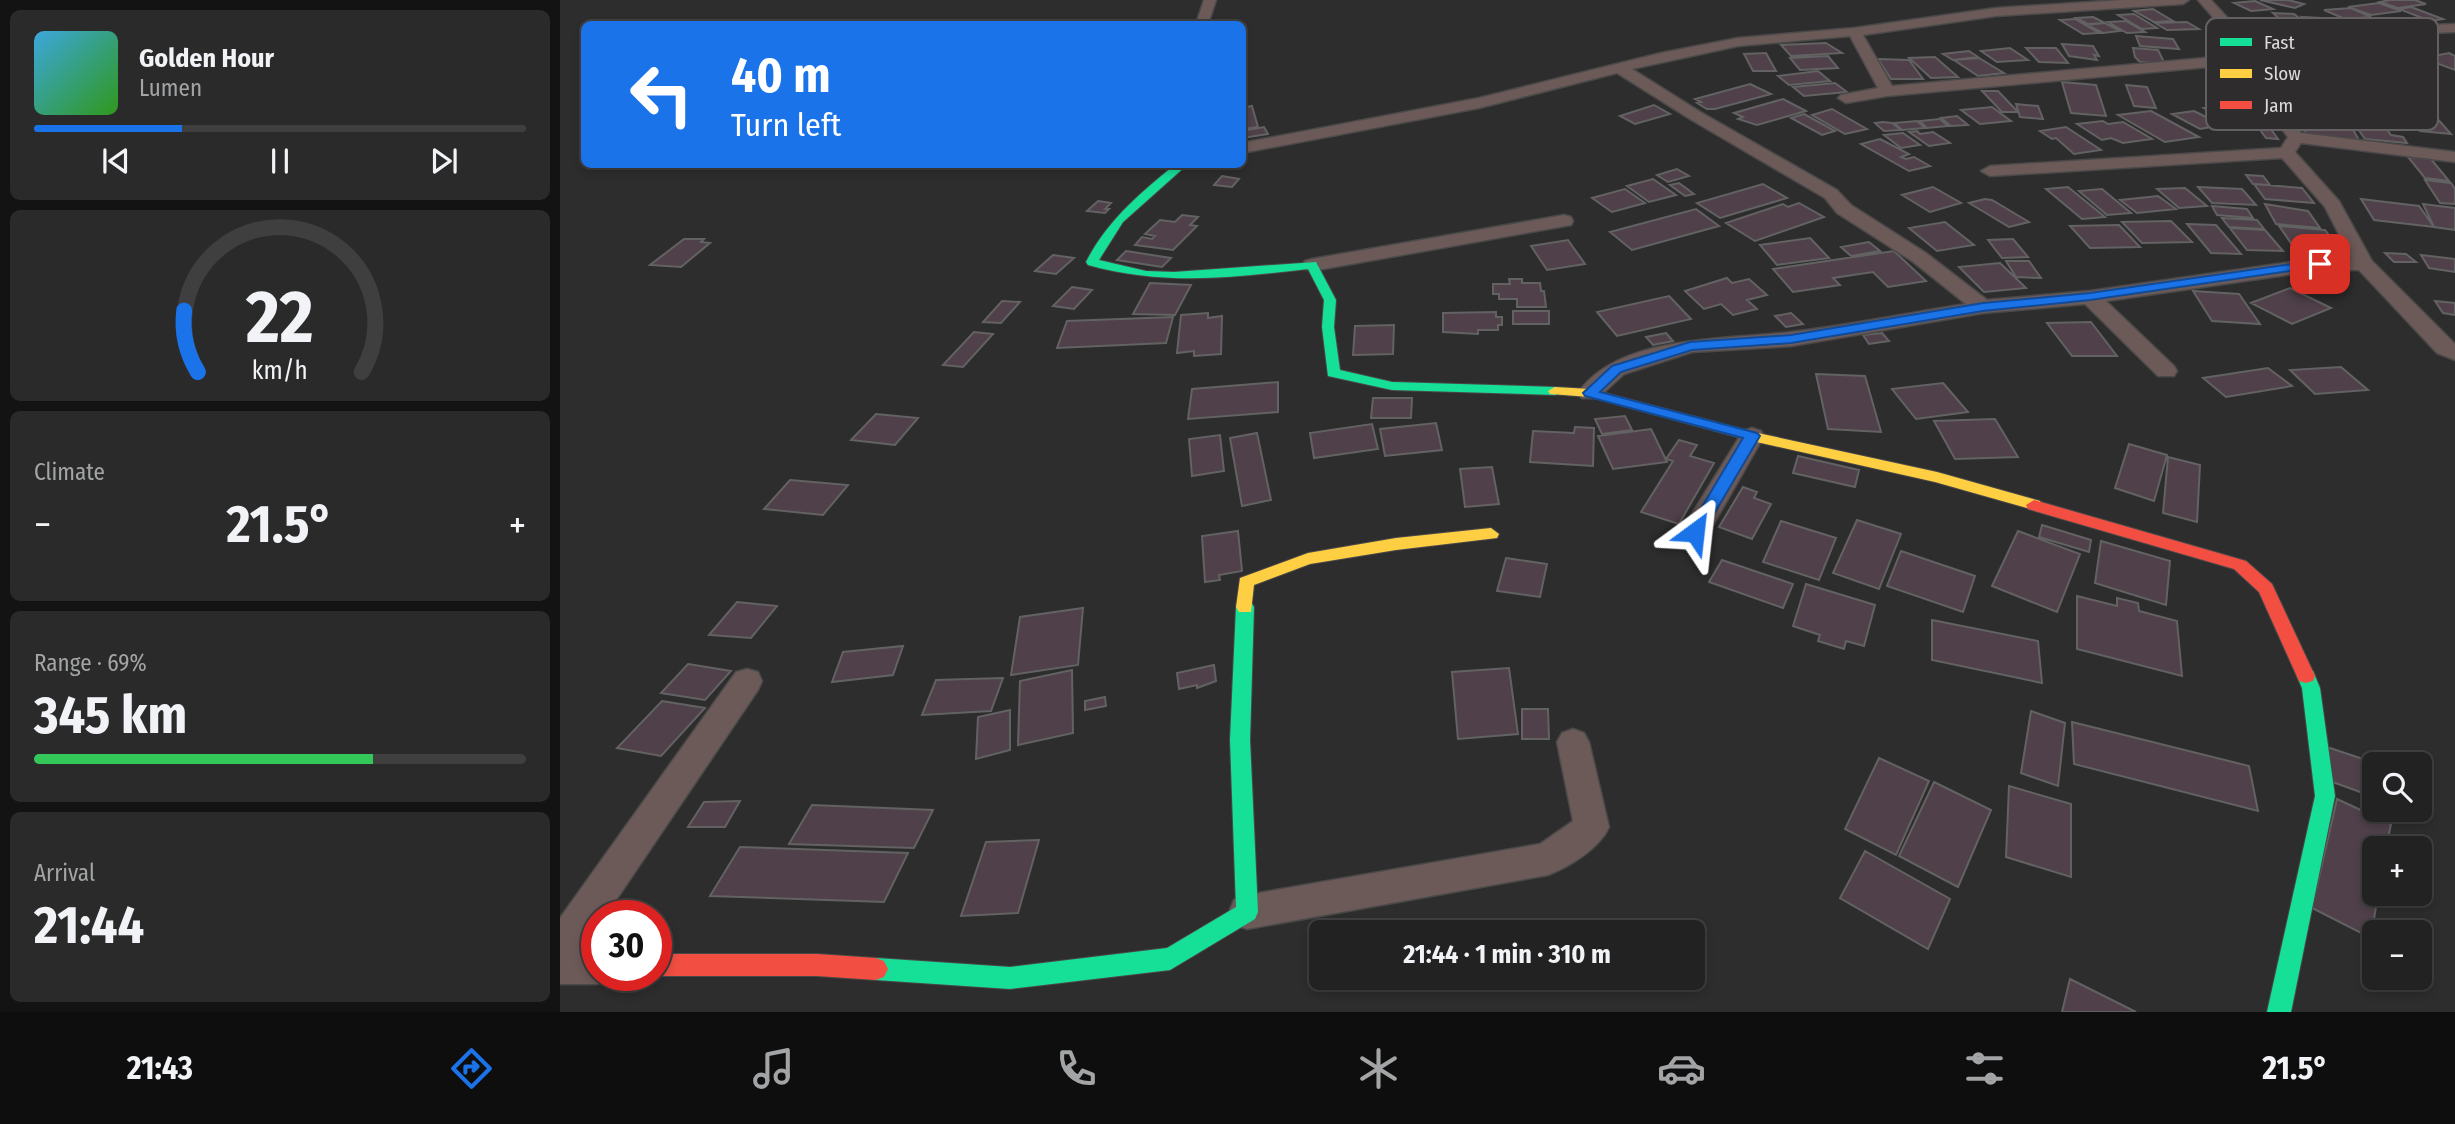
<!DOCTYPE html>
<html lang="en">
<head>
<meta charset="utf-8">
<style>
  :root { --surface:#222; --page:#2a2a2a; --text:#f1f3f6; --muted:#a2a4a5; --line:#3f3f40; --accent:#1a73e8 }
  body { margin:0; font-family:"Fira Sans Condensed",sans-serif; background:var(--page); color:var(--text); height:100vh; display:flex; flex-direction:column; font-size:26px; white-space:nowrap }
  * { box-sizing:border-box; margin:0 }
  p { font-size:23px; color:var(--muted) }
  .icon { flex:none; width:38px; height:38px; fill:none; stroke:currentColor; stroke-width:2; stroke-linecap:round; stroke-linejoin:round }
  .map { position:relative; flex:1; overflow:hidden }
  .details { display:flex; flex-direction:column; gap:10px; padding:10px; background:#131313; width:560px }
  .details>* { flex:none }
  .guide { position:absolute; left:21px; top:21px; width:665px; height:147px; border-radius:10px; box-shadow:0 4px 10px #0003,0 0 0 2px var(--line); background:#1a73e8; color:#fff; overflow:hidden }
  .fabs { position:absolute; left:1802px; top:752px; display:grid; gap:14px }
  .fabs a { display:grid; place-items:center; width:70px; height:70px; border-radius:10px; background:var(--surface); box-shadow:0 4px 10px #0003,0 0 0 2px var(--line); font-size:35px }
  .speed { position:absolute; left:21px; top:900px; display:flex; gap:14px; font-size:35px; font-weight:700; text-align:center }
  .speed>* { display:grid; place-content:center; width:91px; height:91px; border-radius:50%; background:var(--surface); box-shadow:0 4px 10px #0003,0 0 0 2px var(--line); line-height:1 }
  .speed .limit { border:10px solid #d22; background:#fff; color:#111 }
  .pin { position:absolute; display:grid; place-items:center; width:60px; height:60px; color:#fff; margin:-30px; border-radius:14px; box-shadow:0 4px 10px #0006 }
  .me { position:absolute; width:77px; margin:-38px; rotate:30deg; stroke-linejoin:round; filter:drop-shadow(0 0 5px #0008) }
  .turn { display:flex; align-items:center; gap:24px; height:147px; padding:0 35px; font-size:32px }
  .turn .icon { width:91px; height:91px; stroke-width:2.5 }
  .turn b { display:block; font-size:49px; line-height:60px }
  .big { font-size:52px; font-weight:700; line-height:1.1 }
  .details .tile { flex:1; display:flex; flex-direction:column; justify-content:center; gap:10px; min-width:0; padding:0 24px; border-radius:10px; background:var(--page) }
  .details .dial { align-items:center; gap:0 }
  .dial svg { height:182px; overflow:visible; fill:none; stroke:var(--line); stroke-width:7; stroke-linecap:round; text-anchor:middle }
  .dial text { fill:var(--text); stroke:none }
  .song { display:flex; align-items:center; gap:21px }
  .cover { width:84px; height:84px; border-radius:10px; background:linear-gradient(135deg,hsl(200 70% 55%),hsl(110 70% 35%)) }
  .played { height:7px; border-radius:4px; background:linear-gradient(90deg,var(--accent) 30%,var(--line) 30%) }
  .keys { display:flex; justify-content:space-around; direction:ltr }
  .heat { display:flex; justify-content:space-between; align-items:center; font-size:38px; direction:ltr }
  .charge { height:10px; border-radius:5px; background:linear-gradient(90deg,#34c759 69%,var(--line) 0) }
  .trip { position:absolute; left:749px; top:920px; width:396px; height:70px; border-radius:10px; background:var(--surface); box-shadow:0 4px 10px #0003,0 0 0 2px var(--line); font-weight:700; line-height:70px; text-align:center }
  .tabs { display:flex; height:112px; justify-content:space-around; align-items:center; background:#0e0e0e; color:var(--muted) }
  .tabs .icon { width:49px; height:49px }
  .tabs .current { color:var(--accent) }
  .tabs b { font-size:32px; color:var(--text) }
  main { display:flex; flex:1; min-height:0 }
  .map>svg:first-child { display:block }
</style>
</head>
<body>
<main>
<section class="details">
<div class="tile">
<div class="song"><i class="cover"></i><div><b>Golden Hour</b><p>Lumen</p></div></div>
<div class="played"></div>
<div class="keys"><svg class="icon" aria-label="previous" viewBox="0 0 24 24"><path d="M18 5L8 12l10 7zM5 5v14"/></svg><svg class="icon" aria-label="pause" viewBox="0 0 24 24"><path d="M8 5v14M16 5v14"/></svg><svg class="icon" aria-label="next" viewBox="0 0 24 24"><path d="M6 5l10 7-10 7zM19 5v14"/></svg></div>
</div>
<div class="tile dial"><svg viewBox="0 0 100 80">
<path d="M14 69A42 42 0 1 1 86 69"/>
<path d="M14 69A42 42 0 0 1 8 42" stroke="#1a73e8"/>
<text x="50" y="56" font-size="32" font-weight="700">22</text>
<text x="50" y="72" font-size="11">km/h</text>
</svg></div>
<div class="tile"><p>Climate</p>
<div class="heat"><a>−</a><b class="big">21.5°</b><a>+</a></div>
</div>
<div class="tile"><p>Range · 69%</p><b class="big">345 km</b><div class="charge"></div></div>
<div class="tile"><p>Arrival</p><b class="big">21:44</b></div>
</section>
<div class="map">
<svg width="1895" height="1012" viewBox="0 0 1895 1012">
  <rect width="100%" height="100%" fill="#2e2d2d"/>
  <!-- building -->
  <path fill="#4f404a" stroke="#636262" stroke-width="2" d="M1700 0H1728L1744 4 1735 8Z
    M1830 0H1855L1866 4 1838 8 1820 2Z
    M1695 1 1713 9 1691 11 1674 3Z
    M1819 3 1841 11 1811 15 1788 7Z
    M1851 7 1883 19 1870 21 1839 9Z
    M1791 8 1811 17 1785 19 1764 10Z
    M1593 9 1613 21 1594 22 1574 11Z
    M1713 13 1734 14 1743 21H1722Z
    M1574 14 1597 28 1582 29 1558 15Z
    M1533 17 1545 23 1528 24 1516 18Z
    M1742 17 1762 18 1772 27 1752 26Z
    M1515 19 1539 33 1523 34 1500 20Z
    M1566 21 1585 32 1567 33 1548 22Z
    M1627 22 1639 29 1607 30 1595 23Z
    M1545 23 1560 31 1543 33 1527 25Z
    M1576 36 1613 39 1619 49 1580 46Z
    M1266 43 1282 53 1231 56 1221 45Z
    M1502 44 1533 46 1539 56 1534 55 1537 60 1509 56Z
    M1450 48 1468 60 1437 62 1421 51Z
    M1466 48H1496L1508 63 1479 62Z
    M1573 48 1598 50 1605 64 1580 62 1575 57Z
    M1409 51 1418 57 1393 60 1383 54Z
    M1206 53 1216 71H1193L1184 54Z
    M1889 53 1895 56V70L1863 58Z
    M1268 56 1278 68 1240 70 1230 58Z
    M1375 57 1398 77 1371 78 1349 58Z
    M1419 58 1444 73 1418 76 1394 60Z
    M1318 59 1349 60 1363 79H1331Z
    M1258 71 1270 81 1229 85 1218 76Z
    M1502 82 1536 85 1546 116 1511 113Z
    M1275 83 1287 92 1244 96 1233 87Z
    M1190 84 1211 94 1155 109H1147L1137 103 1141 102 1135 99Z
    M1566 85 1587 87 1596 108 1574 106Z
    M1422 91H1438L1458 112H1442Z
    M1223 99 1246 111 1197 125 1178 119 1183 117 1174 113Z
    M1456 104 1478 106 1483 119 1460 117Z
    M1094 105 1110 114 1075 124 1060 116Z
    M692 106 698 127 682 129V108Z
    M1677 106 1701 120 1668 123 1644 108Z
    M1432 107 1451 121 1420 124 1401 110Z
    M1272 109 1307 129 1285 134 1252 115Z
    M1591 111 1639 137 1605 142 1558 115Z
    M1634 111 1662 125 1640 129 1612 114Z
    M1844 112 1874 115 1891 134 1860 131Z
    M1244 114 1275 131 1262 135 1231 118Z
    M1397 116 1408 125 1391 126 1381 118Z
    M1737 117 1789 123 1799 140 1746 134Z
    M1380 119 1388 126 1367 128 1360 121Z
    M1357 121 1365 128 1342 130 1334 123Z
    M1543 121 1548 124 1563 122 1592 139 1563 143 1551 138 1542 140 1517 124Z
    M1792 121 1825 127 1831 135 1843 137 1847 143 1805 139 1798 129 1807 130 1805 127 1795 126Z
    M1323 122 1332 123 1341 130 1324 131 1315 123Z
    M704 127 708 134 682 138V131Z
    M1506 127 1541 150 1514 154 1496 138 1492 139 1480 131Z
    M1698 127 1710 128 1718 139 1706 138Z
    M1357 131 1360 134 1373 132 1390 143 1369 146 1349 132Z
    M1343 133 1360 145 1341 148 1324 135Z
    M1320 139 1349 154 1341 157 1346 159 1354 157 1370 166 1349 171 1301 144Z
    M1848 157 1871 159 1889 181 1865 178Z
    M1117 169 1129 176 1108 182 1097 175Z
    M1686 175 1703 176 1710 185 1693 184Z
    M662 176 679 179 672 187 654 185Z
    M1093 179 1116 195 1089 202 1067 186Z
    M1865 180 1891 183 1895 189V204L1880 203Z
    M1119 183 1134 194 1125 196 1110 185Z
    M1203 184 1227 198 1160 218 1137 203Z
    M1694 184 1742 188 1754 203 1705 199Z
    M1373 187 1401 203 1370 212 1342 195Z
    M1508 187 1545 217 1522 219 1486 189Z
    M1638 187 1682 189 1696 205 1652 203Z
    M1625 188 1647 206 1619 208 1597 189Z
    M1065 189 1085 203 1052 212 1032 198Z
    M1542 189 1571 213 1547 215 1519 191Z
    M1598 196 1616 209 1577 213 1560 200Z
    M1425 199 1432 200 1469 222 1449 227 1409 203Z
    M1801 199 1859 206 1874 227 1814 220Z
    M538 201 551 203 545 209H549L545 213 527 211Z
    M1239 203 1264 217 1195 241 1166 223 1223 204 1228 207Z
    M1705 204 1748 211 1760 228 1716 224Z
    M1863 204 1895 208V230L1874 227Z
    M1652 206 1687 209 1693 218 1657 215Z
    M1136 209 1159 226 1072 250 1050 232Z
    M622 215 638 217 630 225 637 226 613 250 575 245 582 237 592 239 595 236 585 234 600 220 615 222Z
    M1662 218 1697 220 1704 229 1669 227Z
    M1611 221 1632 242 1582 243 1562 222Z
    M1385 222 1414 245 1377 251 1349 228Z
    M1627 224 1656 225 1681 254 1651 253Z
    M1559 225 1580 247 1530 248 1510 226Z
    M1719 226 1765 230 1780 250 1733 246Z
    M1670 228 1705 230 1723 251 1687 250Z
    M1250 238 1269 258 1217 265 1200 245Z
    M124 239H144L141 242 150 243 121 267 90 265Z
    M1453 239 1468 257 1442 258 1428 240Z
    M1008 240 1025 264 987 270 971 246Z
    M1309 242 1320 251 1291 256 1281 247Z
    M566 251 611 258 602 267 557 260Z
    M1334 251 1366 281 1328 287 1313 272 1273 278 1280 285 1233 292 1213 269Z
    M1825 253 1846 254 1856 262H1834Z
    M493 255 514 258 496 274 475 271Z
    M1861 255 1895 259V272L1869 268Z
    M1446 261H1469L1481 278 1456 277Z
    M1440 263 1466 288 1424 292 1399 267Z
    M1167 278 1172 283 1189 279 1207 295 1187 300 1197 309 1173 315 1161 304 1144 309 1125 291Z
    M949 279H962V283H980L981 291H984L986 307H957V299H939V294H933V284H950Z
    M590 283 631 285 615 315 573 314Z
    M512 287 532 290 514 309 493 306Z
    M1730 288 1771 308 1732 324 1691 303Z
    M1633 291 1679 294 1700 324 1652 321Z
    M1109 296 1131 319 1057 336 1037 312Z
    M442 301 460 302 441 323 423 322Z
    M1875 301 1895 303V315L1883 313Z
    M953 311H989V324H953Z
    M936 312V317H942V325H938V330H918V334L883 332V313Z
    M648 313V318L662 316 661 354 634 356V351L617 353 621 315Z
    M1231 313 1243 324 1226 327 1215 316Z
    M613 317 606 343 497 348 507 321Z
    M1531 322 1557 356H1512L1487 323Z
    M834 325 833 354 793 355 795 326Z
    M414 332 433 334 403 367 383 365Z
    M1106 333 1113 341 1093 345 1086 337Z
    M1322 333 1329 341 1309 344 1303 335Z
    M1781 367 1808 390 1755 394 1730 370Z
    M1708 368 1732 386 1666 397 1643 378Z
    M1256 374 1305 376 1321 432 1268 429Z
    M718 382V412L628 419 632 389Z
    M1383 383 1408 412 1356 419 1332 389Z
    M813 398H852L851 418H811Z
    M316 414 358 418 335 445 291 440Z
    M1065 416 1072 430 1042 434 1035 419Z
    M1435 419 1458 457 1395 459 1374 421Z
    M876 423 882 450 825 456 820 429Z
    M812 424 818 449 754 458 750 433Z
    M1015 427 1034 428 1033 466 970 462 973 431 1014 433Z
    M1091 429 1107 462 1053 469 1038 436Z
    M697 433 711 500 682 506 670 438Z
    M660 435 664 471 632 476 629 439Z
    M1119 440 1137 445 1130 456 1154 463 1119 524 1081 512 1113 461 1106 459Z
    M1569 444 1607 455 1594 501 1555 488Z
    M1238 456 1299 470 1295 487 1233 473Z
    M1608 457 1640 465 1637 522 1603 513Z
    M932 467 939 504 905 507 900 469Z
    M230 480 288 485 263 515 204 509Z
    M1183 487 1197 492 1194 498 1211 504 1192 539 1159 527Z
    M1297 520 1341 534 1319 589 1273 573Z
    M1221 521 1276 538 1259 580 1203 562Z
    M1482 525 1531 540 1529 552 1479 537Z
    M678 531 682 571 659 575 660 580 645 582 642 536Z
    M1458 531 1520 554 1497 612 1432 586Z
    M1541 541 1610 561 1606 605 1535 583Z
    M1341 551 1415 576 1403 612 1327 586Z
    M946 558 987 564 980 597 937 591Z
    M1162 560 1233 584 1223 608 1149 582Z
    M1246 584 1315 605 1304 646 1286 641 1284 649 1258 641 1260 635 1233 626Z
    M1517 596 1557 606V598L1578 603 1579 611 1617 621 1622 676 1517 649Z
    M177 602 217 606 191 638 149 635Z
    M523 608 518 665 451 675 460 617Z
    M1372 620 1478 641 1482 683 1372 660Z
    M343 646 333 675 272 682 283 652Z
    M128 664 171 671 145 700 101 693Z
    M654 665 656 681 637 688V685L619 689 617 673Z
    M949 668 958 734 898 739 892 672Z
    M512 670 513 733 458 745 460 681Z
    M443 678 431 711 362 715 376 680Z
    M545 697 546 706 525 710V701Z
    M102 701 145 708 101 756 57 748Z
    M962 709H988L989 739H962Z
    M450 710V750L416 759 418 717Z
    M1471 711 1505 723 1498 786 1461 773Z
    M1512 722 1689 766 1698 811 1514 764Z
    M1767 747 1812 762 1814 797 1767 780Z
    M1319 758 1369 781 1336 855 1285 829Z
    M1374 782 1431 810 1398 887 1339 856Z
    M1449 786 1511 804V877L1446 857Z
    M1777 799 1831 824 1826 849H1815V894H1818L1811 938 1752 908Z
    M180 801 165 827H128L144 802Z
    M252 805 373 810 354 848 229 844Z
    M479 840 458 913 401 916 426 842Z
    M180 847 348 853 324 902 150 896Z
    M1305 851 1390 899 1368 949 1280 898Z
    M1510 979 1576 1012H1502Z"/>
  <g fill="none" stroke-linecap="round" stroke-linejoin="round">
    <!-- street casing -->
    <g stroke="#4a4949" stroke-width="3">
      <path id="street" d="M644 0H656L648 24H636Z
        M1562 0H1629L1623 4 1436 16 1303 35 1332 86 1678 55 1664 30 1638 0H1651L1677 28 1720 106 1741 133 1895 152V162L1741 143 1735 152 1779 201 1812 261 1895 344V360L1877 353 1799 270H1760L1546 301 1614 366 1617 371 1614 376H1598L1525 304 1423 313 1231 346 1132 352 1064 374 1038 398H1022L1018 393C1059 334 1169 340 1232 332 1290 325 1348 313 1406 304L1352 261 1277 213 1265 198 1130 119 1057 73 919 108 682 153V143L919 98 1101 53 1178 38 1294 28 1436 8ZM1290 36 1318 88 1281 95 1278 98 1286 103 1327 96 1682 64 1705 107 1728 137 1721 148 1430 166 1421 171 1430 176 1722 158 1765 207 1791 258H1760L1530 291 1427 300 1366 253 1291 205 1277 190 1142 113 1072 69 1178 46Z
        M1895 24V32L1803 36 1796 32 1803 28Z
        M1004 215 1011 217 1013 221 1011 225 752 271 745 269 742 265 745 261 752 259Z
        M1192 428 1201 431 1204 436 1145 539 1135 541 1125 539 1122 532 1125 525 1183 431Z
        M187 669 198 672 202 681 198 690 46 915H37V928L25 946H37V975H52L51 978 37 984H0V918L176 672Z
        M1013 729 1024 733 1029 742 1049 827C1040 848 1009 867 988 875L687 929 674 924 669 912 674 900 687 895 980 844 1013 821 997 742 1002 733Z"/>
    </g>
    <!-- fast casing -->
    <g stroke="#4a4949" stroke-width="2">
      <path id="fast" d="M616 164H628L563 222 539 260 586 271 614 272 756 262 776 300 774 327 780 370 832 382 995 387 1002 391 995 395 832 390 768 376 762 327 764 300 748 269C671 278 604 286 528 265L526 262C547 221 580 193 616 164Z
        M685 601 691 602 694 607 690 740 698 912 695 919 610 970 450 989 316 980 308 977 304 969 308 961 316 958 450 967 607 948 676 907 670 740 676 607 679 602Z
        M1746 669 1753 671 1760 688 1775 796 1731 1012H1707L1755 796 1742 688 1737 676 1739 671Z"/>
    </g>
    <!-- slow casing -->
    <g stroke="#4a4949" stroke-width="2">
      <path id="slow" d="M995 387 1030 389 1193 432 1377 472 1480 501 1482 505 1474 510 1375 482 1192 441 1030 397 990 394 988 391Z
        M931 528 939 534 937 538 836 550 750 564 694 585 691 612H679L676 607 680 578 748 553 836 538Z"/>
    </g>
    <!-- jam casing -->
    <g stroke="#4a4949" stroke-width="2">
      <path id="jam" d="M1474 500 1686 561 1712 584 1755 676 1753 681 1746 683 1739 681 1699 592 1674 569 1468 509 1466 505Z
        M96 954H257L316 958 324 961 328 969 324 977 316 980 257 976H96L92 975H96Z"/>
    </g>
    <!-- street -->
    <use href="#street" fill="#6c5a58" fill-rule="evenodd"/>
    <!-- fast -->
    <use href="#fast" fill="#16e098" fill-rule="evenodd"/>
    <!-- slow -->
    <use href="#slow" fill="#ffcf43" fill-rule="evenodd"/>
    <!-- jam -->
    <use href="#jam" fill="#f24e42" fill-rule="evenodd"/>
  </g>
  <!-- route -->
  <path fill="#1a73e8" stroke="#114b97" stroke-width="2" d="M1760 260 1764 261V266L1530 300 1423 311 1231 343 1132 350 1061 372 1040 392 1197 433 1200 436 1141 536 1135 538 1127 532 1183 438 1025 396 1023 393 1052 366 1130 342 1231 335 1423 303 1530 293Z"/>
  <!-- legend -->
  <rect x="1646" y="18" width="232" height="112" rx="10" fill="#2f2c2d" stroke="#636061" stroke-width="2"/>
  <rect x="1660" y="38" width="32" height="8" fill="#16e098"/>
  <rect x="1660" y="69" width="32" height="9" fill="#ffcf43"/>
  <rect x="1660" y="101" width="32" height="8" fill="#f24e42"/>
  <g font-size="19" fill="#dcdada">
    <text x="1704" y="49">Fast</text>
    <text x="1704" y="80">Slow</text>
    <text x="1704" y="112">Jam</text>
  </g>
</svg>
<div class="fabs">
<a><svg class="icon" aria-label="search" viewBox="0 0 24 24"><circle cx="10" cy="10" r="6"/><path d="M15 15l6 6"/></svg></a>
<a>+</a>
<a>−</a>
</div>
<div class="speed"><div class="limit">30</div></div>
<div class="pin" style="left:1760px;top:264px;background:#d93025"><svg class="icon" aria-label="arrive" viewBox="0 0 24 24"><path d="M6 21V4h12l-3 4 3 4H6"/></svg></div>
<svg class="me" style="left:1135px;top:532px" viewBox="-20 -20 40 40"><path d="M0-17L14 15 0 8-14 15z" fill="#1a73e8" stroke="#fff" stroke-width="4"/></svg>
<div class="trip">21:44 · 1 min · 310 m</div>
<div class="guide">
<div class="turn"><svg class="icon" aria-label="left" viewBox="0 0 24 24"><path d="M17 20v-9H6M10 6l-5 5 5 5"/></svg><div><b>40 m</b>Turn left</div></div>
</div>
</div>
</main>
<nav class="tabs">
<b>21:43</b>
<svg class="icon current" aria-label="directions" viewBox="0 0 24 24"><path d="M12 3l9 9-9 9-9-9zM9 14v-3h6M13 9l2 2-2 2"/></svg>
<svg class="icon" aria-label="music" viewBox="0 0 24 24"><path d="M9 18V5l10-2v13"/><circle cx="6" cy="18" r="3"/><circle cx="16" cy="16" r="3"/></svg>
<svg class="icon" aria-label="phone" viewBox="0 0 24 24"><path d="M5 4h4l2 5-3 2q2 4 5 5l2-3 5 2v4C11 20 4 13 5 4z"/></svg>
<svg class="icon" aria-label="climate" viewBox="0 0 24 24"><path d="M12 3v18M4 7l16 10M4 17L20 7"/></svg>
<svg class="icon" aria-label="car" viewBox="0 0 24 24"><path d="M5 17H2v-5l4-1 3-4h7l3 4 3 1v5h-3M9 17h6M6 11h13"/><circle cx="7" cy="17" r="2"/><circle cx="17" cy="17" r="2"/></svg>
<svg class="icon" aria-label="filters" viewBox="0 0 24 24"><path d="M4 7h16M4 17h16"/><circle cx="9" cy="7" r="2"/><circle cx="15" cy="17" r="2"/></svg>
<b>21.5°</b>
</nav>
</body>
</html>
